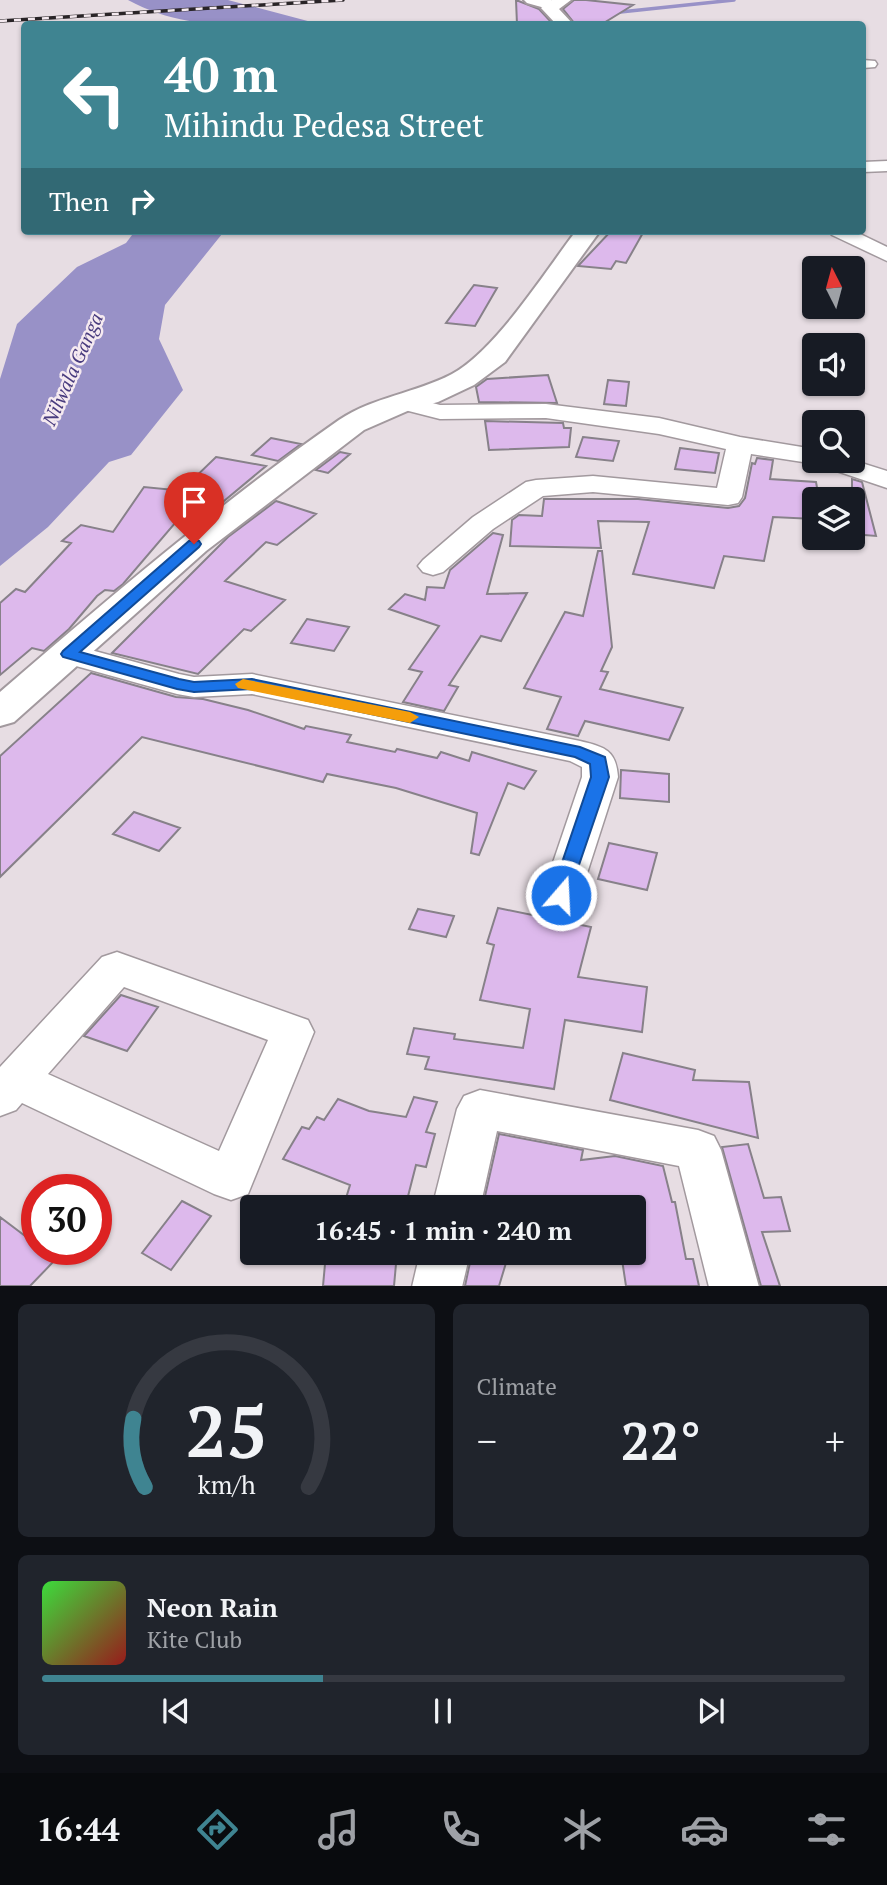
<!DOCTYPE html>
<html lang="en">
<head>
<meta charset="utf-8">
<style>
  :root { --surface:#171b24; --page:#20242c; --text:#f1f3f6; --muted:#9ea1a6; --line:#363941; --accent:#3f8491 }
  body { margin:0; font-family:"PT Serif",serif; background:var(--page); color:var(--text); height:100vh; display:flex; flex-direction:column; font-size:26px; white-space:nowrap }
  * { box-sizing:border-box; margin:0 }
  p { font-size:23px; color:var(--muted) }
  .icon { flex:none; width:38px; height:38px; fill:none; stroke:currentColor; stroke-width:2; stroke-linecap:round; stroke-linejoin:round }
  .map { position:relative; height:1286px; overflow:hidden }
  .sheet { display:flex; flex-direction:column; gap:18px; padding:18px; background:#0d0f14; flex:1 }
  .sheet>* { flex:none }
  .hud { position:absolute; left:21px; top:21px; width:845px; height:214px; border-radius:7px; box-shadow:0 2px 5px #0004; background:#3f8491; color:#fff; overflow:hidden }
  .needle { width:46px; rotate:354deg }
  .buttons { position:absolute; left:802px; top:256px; display:grid; gap:14px }
  .buttons a { display:grid; place-items:center; width:63px; height:63px; border-radius:7px; background:var(--surface); box-shadow:0 2px 5px #0004; font-size:35px }
  .speed { position:absolute; left:21px; top:1174px; display:flex; gap:14px; font-size:35px; font-weight:700; text-align:center }
  .speed>* { display:grid; place-content:center; width:91px; height:91px; border-radius:50%; background:var(--surface); box-shadow:0 2px 5px #0004; line-height:1 }
  .speed .limit { border:10px solid #d22; background:#fff; color:#111 }
  .pin { position:absolute; display:grid; place-items:center; width:60px; height:60px; color:#fff; margin:-72px -30px; border-radius:50% 50% 50% 0; rotate:-45deg; box-shadow:0 0 7px #0007 }
  .pin .icon { rotate:45deg }
  .me { position:absolute; width:77px; margin:-38px; rotate:19deg; stroke-linejoin:round; filter:drop-shadow(0 0 5px #0008) }
  .turn { display:flex; align-items:center; gap:24px; height:147px; padding:0 28px; font-size:32px }
  .turn .icon { width:91px; height:91px; stroke-width:2.5 }
  .turn b { display:block; font-size:49px; line-height:60px }
  .then { display:flex; align-items:center; height:66px; padding:0 28px; background:#0003; gap:14px; font-size:26px }
  .big { font-size:52px; font-weight:600; line-height:1.1 }
  .sheet .card { flex:1; display:flex; flex-direction:column; justify-content:center; gap:10px; min-width:0; padding:0 24px; border-radius:10px; background:var(--page) }
  .sheet .dial { align-items:center; gap:0 }
  .dial svg { height:182px; overflow:visible; fill:none; stroke:var(--line); stroke-width:7; stroke-linecap:round; text-anchor:middle }
  .dial text { fill:var(--text); stroke:none }
  .song { display:flex; align-items:center; gap:21px }
  .cover { width:84px; height:84px; border-radius:10px; background:linear-gradient(135deg,hsl(120 70% 55%),hsl(0 70% 35%)) }
  .played { height:7px; border-radius:4px; background:linear-gradient(90deg,var(--accent) 35%,var(--line) 35%) }
  .keys { display:flex; justify-content:space-around; direction:ltr }
  .heat { display:flex; justify-content:space-between; align-items:center; font-size:38px; direction:ltr }
  .sheet .tiles { flex:1; display:grid; gap:18px; grid-template-columns:1fr 1fr }
  .card:last-child { grid-column:span 2 }
  .trip { position:absolute; left:240px; top:1195px; width:406px; height:70px; border-radius:7px; background:var(--surface); box-shadow:0 2px 5px #0004; font-weight:600; line-height:70px; text-align:center }
  .tab-bar { display:flex; height:112px; justify-content:space-around; align-items:center; background:#090b0e; color:var(--muted) }
  .tab-bar .icon { width:49px; height:49px }
  .tab-bar .current { color:var(--accent) }
  .tab-bar b { font-size:32px; color:var(--text) }
  .map>svg:first-child { display:block }
</style>
</head>
<body>
<div class="map">
<svg width="887" height="1287" viewBox="0 0 887 1287">
  <rect width="100%" height="100%" fill="#e7dde3"/>
  <!-- water -->
  <path fill="#9891c7" d="M128 0H228L319 24C254 25 188 33 128 0Z
    M135 231H228L222 234 165 305 159 339 183 390 131 455 109 462 48 527 0 566V379L17 324 77 267 126 243Z"/>
  <g fill="none" stroke-linecap="round" stroke-linejoin="round">
    <!-- stream -->
    <path stroke="#9891c7" stroke-width="3.5" d="M611 13 734 0"/>
  </g>
  <!-- building -->
  <path fill="#ddb9ec" stroke="#878189" stroke-width="2" d="M516 0 539 9 553 24H517Z
    M574 0H586L633 5 602 24H575L563 9Z
    M611 231H644L626 263 616 261 611 269 578 266Z
    M474 285 497 288 475 326 446 323Z
    M548 375 557 403 479 402 476 387 487 379Z
    M608 380 629 382 626 406 604 404Z
    M485 421 563 423 564 428H571L569 447 489 450Z
    M583 437 619 441 613 461 576 457Z
    M271 438 301 444 278 461 252 455Z
    M680 448 719 453 715 473 675 469Z
    M340 452 350 454 328 473 316 470Z
    M216 457 266 466 194 526 175 523 123 584 114 591 105 590 97 596 69 629 44 651 32 648 0 675V603L16 589 25 592 71 543 62 541 81 525 113 532 144 487 174 490 176 487 184 488Z
    M757 458 773 460 770 479 816 482 818 493 852 495V479L862 482 876 536 852 534V499H814V519L773 517 764 561 724 556 714 588 633 574 649 522 598 521 601 548 510 546 512 520 519 515 542 516 544 499H638L728 508 739 506 745 498 752 463 755 464Z
    M276 501 316 514 277 545 266 542 225 581 285 600 251 631 244 629 198 674 112 653 228 537Z
    M493 533 503 535 487 594 527 593 501 641 481 636 449 685 458 687 444 711 403 702 422 672 409 669 439 626 389 609 405 594 425 600 427 587 444 588 450 570Z
    M598 551H602L612 647 601 671 608 672 600 689 683 708 669 740 585 721 578 736 547 729 561 697 524 688 565 612 583 616Z
    M307 619 349 627 334 651 291 643Z
    M91 673 176 697 203 699 248 710 304 729 306 726 351 735 347 742 395 752 397 749 437 758 441 752 469 761 472 752 536 771 524 789 508 783 479 855 471 853 477 813 396 788 327 774 323 782 142 737 0 877V756Z
    M621 770 669 774V802L620 798Z
    M134 812 180 828 159 851 113 834Z
    M609 843 657 853 647 890 598 879Z
    M498 908 591 927 578 977 647 987 642 1032 565 1020 554 1089 425 1069 429 1057 407 1054 414 1028 455 1034 454 1039 523 1048 530 1009 480 1000 494 945 487 943Z
    M418 909 454 916 446 937 409 929Z
    M121 995 158 1007 127 1051 84 1036Z
    M623 1053 695 1070 693 1080 749 1082 758 1138 610 1100Z
    M414 1097 437 1102 426 1132 435 1134 426 1167 416 1165 405 1208H343L350 1185 283 1159 302 1127 309 1129 317 1117 324 1120 338 1099 369 1111 406 1117Z
    M499 1134 583 1150 581 1160 615 1156 663 1166 672 1202H675L686 1259H693L699 1286H626L621 1253H634V1208H496L483 1205Z
    M748 1144 764 1198 781 1197 790 1231 762 1232 780 1286H761L722 1147Z
    M182 1201 211 1216 171 1270 142 1253Z
    M0 1217 37 1245V1250H43L56 1259 30 1286H0Z
    M326 1253H397L394 1286H323Z
    M472 1253H509L499 1286H465Z"/>
  <g fill="none" stroke-linecap="round" stroke-linejoin="round">
    <!-- minor casing -->
    <g stroke="#a2999e" stroke-width="3">
      <path id="minor" d="M863 60 875 61 877 64 875 67 863 68Z
        M887 161V171L863 172V162Z
        M829 231H854L887 247V261L832 235Z
        M402 395 440 405 546 404 659 418 740 437 814 449V460H852L887 471V488L816 464 751 454 742 497 738 503 728 505 593 492 543 496 493 529 443 572 433 575 423 572 418 566 423 560 473 517 526 482 536 480 593 476 717 488 726 449 659 434 546 418 440 419 393 407 390 402 393 397Z
        M69 644 179 674 194 677 252 674 580 741C605 747 616 750 618 777L580 895 575 905 561 909 547 905 542 895 582 777V767L570 761 252 694 194 697 177 694 58 661 53 654 58 647Z
        M117 952 308 1020 314 1032 248 1194 231 1200 214 1194 22 1103 16 1110 0 1116V1067L102 957ZM124 987 268 1040 219 1151 48 1074Z
        M480 1090 698 1130 714 1136 721 1150 759 1287H709L679 1166 497 1131 480 1208H432L457 1109 464 1096Z
        M420 1253H470L462 1287H412Z"/>
    </g>
    <!-- tertiary casing -->
    <g stroke="#a2999e" stroke-width="4">
      <path id="tertiary" d="M552 0H571L559 9 573 24H556L541 8Z
        M576 231H600L505 362 474 385 438 402 412 409 364 430 206 551 14 722 0 726V692C110 597 220 503 339 420 373 397 416 393 452 374 496 350 544 273 576 231Z"/>
    </g>
    <!-- secondary casing -->
    <g stroke="#a2999e" stroke-width="4">
      <path id="secondary" d="M524 0H551L560 5 552 10 527 3Z"/>
    </g>
    <!-- minor -->
    <use href="#minor" fill="#fff" fill-rule="evenodd"/>
    <!-- tertiary -->
    <use href="#tertiary" fill="#fff" fill-rule="evenodd"/>
    <!-- secondary -->
    <use href="#secondary" fill="#fff" fill-rule="evenodd"/>
    <!-- rail casing -->
    <g stroke="#292427" stroke-width="3.5">
      <path id="rail" d="M0 21 343 0"/>
    </g>
    <!-- rail -->
    <use href="#rail" stroke="#f5eaf0" stroke-width="2.5" stroke-dasharray="7" stroke-linecap="butt"/>
  </g>
  <!-- route -->
  <path fill="#1a73e8" stroke="#114b97" stroke-width="2" d="M194 540 199 541 201 544 199 547 80 652 179 679 194 682 252 679 580 747 605 757 609 777 567 900H554L551 895 591 777 590 764 575 757 252 689 194 692 177 689 63 657 61 654 63 651 189 541Z"/>
  <!-- slow -->
  <path fill="#f59e0b" d="M243 679 410 712 419 717 410 723 238 688 235 684Z"/>
  <g text-anchor="middle" dominant-baseline="central" stroke-width="5" stroke-linejoin="round" paint-order="stroke">
    <!-- far-water labels -->
    <g font-size="19" font-style="italic" fill="#483b7e" stroke="#f5eaf0">
      <text transform="translate(72 369) rotate(-66)">Nilwala Ganga</text>
    </g>
  </g>
</svg>
<div class="buttons">
<a><svg class="needle" viewBox="-14 -14 28 28"><path d="M0-13l5 13h-10z" fill="#e53935"/><path d="M0 13l5-13h-10z" fill="#9ea1a6"/></svg></a>
<a><svg class="icon" aria-label="sound" viewBox="0 0 24 24"><path d="M4 9h4l5-4v14l-5-4H4zM17 9q2 3 0 6"/></svg></a>
<a><svg class="icon" aria-label="search" viewBox="0 0 24 24"><circle cx="10" cy="10" r="6"/><path d="M15 15l6 6"/></svg></a>
<a><svg class="icon" aria-label="layers" viewBox="0 0 24 24"><path d="M12 4l9 5-9 5-9-5zM3 14l9 5 9-5"/></svg></a>
</div>
<div class="speed"><div class="limit">30</div></div>
<div class="pin" style="left:194px;top:544px;background:#d93025"><svg class="icon" aria-label="arrive" viewBox="0 0 24 24"><path d="M6 21V4h12l-3 4 3 4H6"/></svg></div>
<svg class="me" style="left:561px;top:895px" viewBox="-20 -20 40 40"><circle r="17" fill="#1a73e8" stroke="#fff" stroke-width="3"/><path d="M0-11L8 9 0 5-8 9z" fill="#fff"/></svg>
<div class="trip">16:45 · 1 min · 240 m</div>
<div class="hud">
<div class="turn"><svg class="icon" aria-label="left" viewBox="0 0 24 24"><path d="M17 20v-9H6M10 6l-5 5 5 5"/></svg><div><b>40 m</b>Mihindu Pedesa Street</div></div>
<div class="then">Then<svg class="icon" aria-label="right" viewBox="0 0 24 24"><path d="M7 20v-9h11M14 6l5 5-5 5"/></svg></div>
</div>
</div>
<section class="sheet">
<div class="tiles">
<div class="card dial"><svg viewBox="0 0 100 80">
<path d="M14 69A42 42 0 1 1 86 69"/>
<path d="M14 69A42 42 0 0 1 9 39" stroke="#3f8491"/>
<text x="50" y="56" font-size="32" font-weight="700">25</text>
<text x="50" y="72" font-size="11">km/h</text>
</svg></div>
<div class="card"><p>Climate</p>
<div class="heat"><a>−</a><b class="big">22°</b><a>+</a></div>
</div>
<div class="card">
<div class="song"><i class="cover"></i><div><b>Neon Rain</b><p>Kite Club</p></div></div>
<div class="played"></div>
<div class="keys"><svg class="icon" aria-label="previous" viewBox="0 0 24 24"><path d="M18 5L8 12l10 7zM5 5v14"/></svg><svg class="icon" aria-label="pause" viewBox="0 0 24 24"><path d="M8 5v14M16 5v14"/></svg><svg class="icon" aria-label="next" viewBox="0 0 24 24"><path d="M6 5l10 7-10 7zM19 5v14"/></svg></div>
</div>
</div>
</section>
<nav class="tab-bar">
<b>16:44</b>
<svg class="icon current" aria-label="directions" viewBox="0 0 24 24"><path d="M12 3l9 9-9 9-9-9zM9 14v-3h6M13 9l2 2-2 2"/></svg>
<svg class="icon" aria-label="music" viewBox="0 0 24 24"><path d="M9 18V5l10-2v13"/><circle cx="6" cy="18" r="3"/><circle cx="16" cy="16" r="3"/></svg>
<svg class="icon" aria-label="phone" viewBox="0 0 24 24"><path d="M5 4h4l2 5-3 2q2 4 5 5l2-3 5 2v4C11 20 4 13 5 4z"/></svg>
<svg class="icon" aria-label="climate" viewBox="0 0 24 24"><path d="M12 3v18M4 7l16 10M4 17L20 7"/></svg>
<svg class="icon" aria-label="car" viewBox="0 0 24 24"><path d="M5 17H2v-5l4-1 3-4h7l3 4 3 1v5h-3M9 17h6M6 11h13"/><circle cx="7" cy="17" r="2"/><circle cx="17" cy="17" r="2"/></svg>
<svg class="icon" aria-label="filters" viewBox="0 0 24 24"><path d="M4 7h16M4 17h16"/><circle cx="9" cy="7" r="2"/><circle cx="15" cy="17" r="2"/></svg>
</nav>
</body>
</html>
